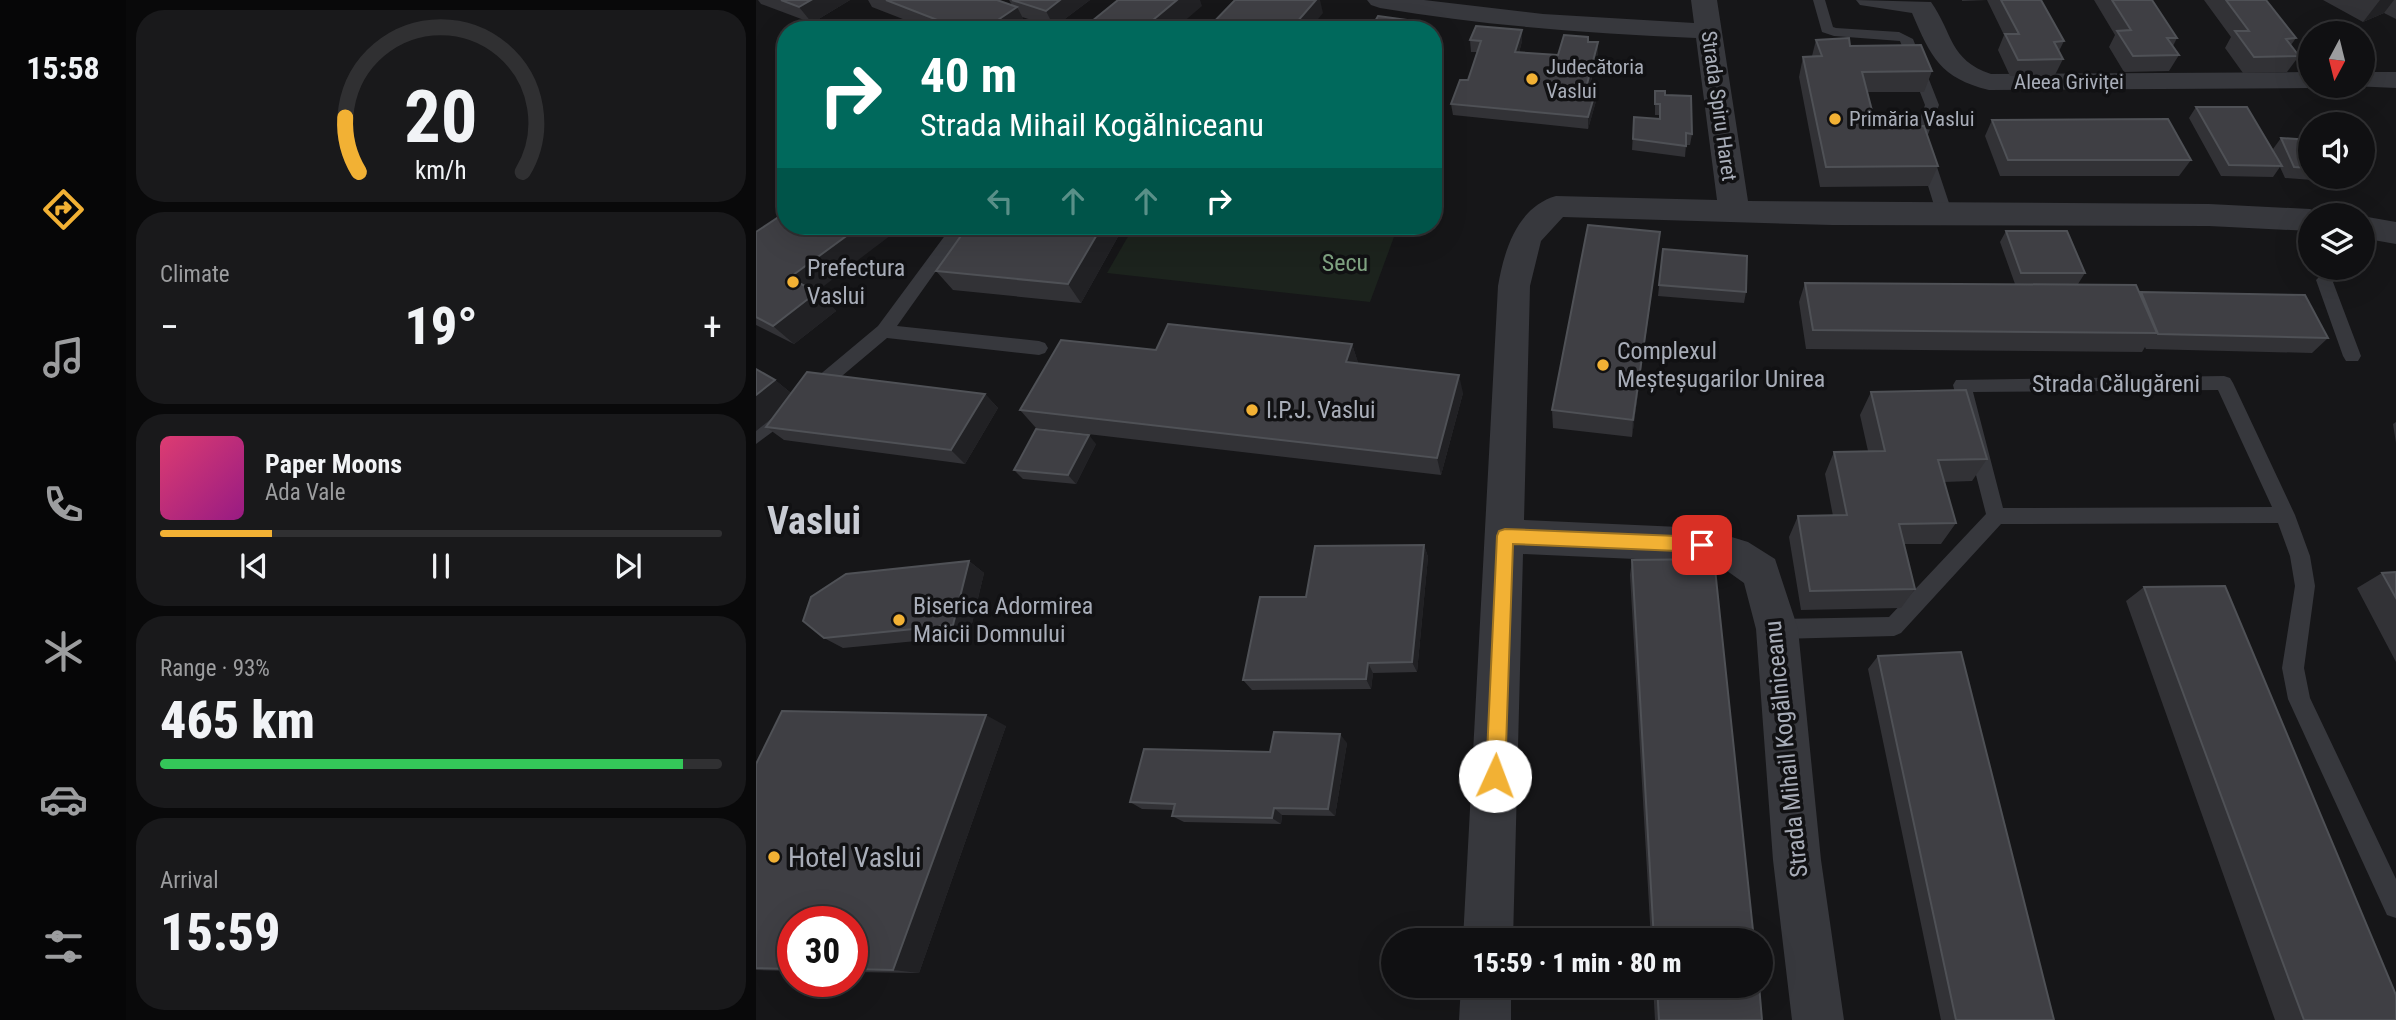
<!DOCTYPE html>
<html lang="en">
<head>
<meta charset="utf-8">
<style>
  :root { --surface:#101012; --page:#19191b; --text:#f1f3f6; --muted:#9c9d9f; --line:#303032; --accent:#f2b134 }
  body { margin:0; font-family:"Roboto Condensed",sans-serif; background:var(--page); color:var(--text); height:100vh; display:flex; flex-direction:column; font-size:26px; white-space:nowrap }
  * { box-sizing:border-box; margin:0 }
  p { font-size:23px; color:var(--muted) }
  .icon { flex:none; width:38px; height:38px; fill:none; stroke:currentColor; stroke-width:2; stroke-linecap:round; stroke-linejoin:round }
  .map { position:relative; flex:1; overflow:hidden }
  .panel { display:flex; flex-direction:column; gap:10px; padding:10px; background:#09090a; width:630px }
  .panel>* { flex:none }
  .guide { position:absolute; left:21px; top:21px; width:665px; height:214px; border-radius:28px; box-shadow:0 7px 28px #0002,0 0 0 2px var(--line); background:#00695c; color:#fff; overflow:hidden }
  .needle { width:46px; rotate:187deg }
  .buttons { position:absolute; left:1542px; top:21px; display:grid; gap:14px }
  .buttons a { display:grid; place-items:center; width:77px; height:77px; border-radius:50%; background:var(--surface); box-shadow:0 7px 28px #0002,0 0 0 2px var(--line); font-size:35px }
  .speed { position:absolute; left:21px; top:906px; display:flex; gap:14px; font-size:35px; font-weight:700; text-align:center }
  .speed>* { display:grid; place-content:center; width:91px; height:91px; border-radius:50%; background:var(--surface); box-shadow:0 7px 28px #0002,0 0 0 2px var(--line); line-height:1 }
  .speed .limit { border:10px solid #d22; background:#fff; color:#111 }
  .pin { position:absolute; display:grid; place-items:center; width:60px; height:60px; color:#fff; margin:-30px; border-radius:14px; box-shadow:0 4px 10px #0006 }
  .me { position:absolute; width:77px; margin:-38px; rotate:2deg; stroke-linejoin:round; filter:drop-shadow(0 0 5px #0008) }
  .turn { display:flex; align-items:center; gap:24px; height:147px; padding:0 28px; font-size:32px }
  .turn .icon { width:91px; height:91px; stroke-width:2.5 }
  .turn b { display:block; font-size:49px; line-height:60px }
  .lanes { display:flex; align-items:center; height:66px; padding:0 28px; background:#0003; justify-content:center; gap:35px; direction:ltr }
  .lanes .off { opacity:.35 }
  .big { font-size:52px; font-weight:800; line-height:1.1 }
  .panel .card { flex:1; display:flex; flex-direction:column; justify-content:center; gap:10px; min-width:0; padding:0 24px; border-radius:28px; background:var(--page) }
  .panel .dial { align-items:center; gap:0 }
  .dial svg { height:182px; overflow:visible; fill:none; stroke:var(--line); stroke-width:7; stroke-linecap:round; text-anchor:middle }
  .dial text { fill:var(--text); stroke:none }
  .song { display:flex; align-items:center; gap:21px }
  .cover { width:84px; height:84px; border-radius:10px; background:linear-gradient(135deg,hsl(340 70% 55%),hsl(310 70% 35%)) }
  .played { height:7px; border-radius:4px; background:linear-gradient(90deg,var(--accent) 20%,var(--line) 20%) }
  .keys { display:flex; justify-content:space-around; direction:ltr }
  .heat { display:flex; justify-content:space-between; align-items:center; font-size:38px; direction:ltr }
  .charge { height:10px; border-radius:5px; background:linear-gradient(90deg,#34c759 93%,var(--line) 0) }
  .trip { position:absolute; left:625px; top:928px; width:392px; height:70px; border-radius:35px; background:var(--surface); box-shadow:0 7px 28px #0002,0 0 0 2px var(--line); font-weight:800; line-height:70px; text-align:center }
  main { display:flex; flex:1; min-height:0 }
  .tabs { display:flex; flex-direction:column; width:126px; justify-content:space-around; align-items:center; background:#060607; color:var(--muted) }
  .tabs .icon { width:49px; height:49px }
  .tabs .selected { color:var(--accent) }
  .tabs b { font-size:32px; color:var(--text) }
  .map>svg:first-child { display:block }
</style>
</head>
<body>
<main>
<nav class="tabs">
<b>15:58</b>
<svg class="icon selected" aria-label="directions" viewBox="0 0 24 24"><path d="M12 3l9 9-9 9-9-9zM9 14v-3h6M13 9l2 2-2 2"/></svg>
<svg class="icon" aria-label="music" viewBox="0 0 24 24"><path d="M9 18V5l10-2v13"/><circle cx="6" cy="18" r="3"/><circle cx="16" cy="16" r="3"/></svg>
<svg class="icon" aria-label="phone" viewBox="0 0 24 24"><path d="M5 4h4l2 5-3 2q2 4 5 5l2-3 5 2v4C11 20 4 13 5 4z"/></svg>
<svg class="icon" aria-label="climate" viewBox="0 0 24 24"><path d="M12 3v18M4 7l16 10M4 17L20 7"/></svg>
<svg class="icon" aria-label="car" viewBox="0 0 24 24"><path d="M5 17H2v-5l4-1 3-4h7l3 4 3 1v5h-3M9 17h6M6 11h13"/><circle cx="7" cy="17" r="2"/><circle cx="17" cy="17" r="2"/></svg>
<svg class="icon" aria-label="filters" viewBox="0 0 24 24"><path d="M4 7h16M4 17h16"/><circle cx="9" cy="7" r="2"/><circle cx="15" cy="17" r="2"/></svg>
</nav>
<section class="panel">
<div class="card dial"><svg viewBox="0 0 100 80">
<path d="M14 69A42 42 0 1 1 86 69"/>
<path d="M14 69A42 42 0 0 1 8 45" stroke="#f2b134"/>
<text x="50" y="56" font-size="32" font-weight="700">20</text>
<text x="50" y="72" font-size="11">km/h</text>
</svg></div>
<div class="card"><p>Climate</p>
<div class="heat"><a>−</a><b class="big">19°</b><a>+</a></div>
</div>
<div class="card">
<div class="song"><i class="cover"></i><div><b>Paper Moons</b><p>Ada Vale</p></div></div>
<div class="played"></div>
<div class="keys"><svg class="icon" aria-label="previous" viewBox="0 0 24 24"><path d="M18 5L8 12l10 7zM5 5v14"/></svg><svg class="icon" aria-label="pause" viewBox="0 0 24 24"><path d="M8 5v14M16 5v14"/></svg><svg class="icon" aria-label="next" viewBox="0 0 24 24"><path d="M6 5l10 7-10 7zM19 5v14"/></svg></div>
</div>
<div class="card"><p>Range · 93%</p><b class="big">465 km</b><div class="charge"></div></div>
<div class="card"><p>Arrival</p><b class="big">15:59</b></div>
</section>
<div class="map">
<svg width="1640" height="1020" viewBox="0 0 1640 1020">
  <rect width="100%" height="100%" fill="#161618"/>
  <!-- green -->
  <path fill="#1c231d" d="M378 226H642L614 302 351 273Z"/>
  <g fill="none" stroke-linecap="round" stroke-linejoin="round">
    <!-- lane -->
    <path fill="#37383d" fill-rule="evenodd" d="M1057 0H1069L1077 27 1080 28 1143 32 1157 39 1183 105 1171 137 1197 215 1194 219 1189 220 1181 215 1157 137 1169 105 1144 41 1078 36 1066 32Z
      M196 226H212L141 326 283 341 289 343 292 348 289 353 283 355 131 338 61 397H49L46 392 49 387 122 326Z
      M1572 268H1591L1577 282 1605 356 1602 361H1590L1587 356 1560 280Z
      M1468 376 1474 378 1477 383 1539 515 1554 556 1559 586 1548 668 1554 698 1640 879V918L1631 915 1532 699 1526 668 1539 586 1534 556 1522 523 1245 524 1145 633 1138 636 1021 639 1014 636 1011 629 1014 622 1021 619 1133 617 1230 514 1197 385 1200 380ZM1462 390 1516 507 1247 508 1217 392Z
      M32 404 38 406 41 411 38 416 0 444V427Z"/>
    <!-- street -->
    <path fill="#37383d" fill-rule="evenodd" d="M611 0H668L787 14 938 23 935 0H961L992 201 1453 204 1554 209 1567 215H1554V231L1453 226 1076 225 807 217 785 241 774 286 768 520 946 528 992 542 1019 559 1042 629 1065 860 1088 1020H1036L1017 860 1000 629 988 583 967 568 946 562 767 554 757 940H707L742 286C748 251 761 207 800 196L961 200 940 38C834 33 729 26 624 8L615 5Z
      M1100 0 1175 2C1197 33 1193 60 1235 74L1554 72V86H1564L1554 88 1233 90C1184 78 1175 57 1156 13L1104 5Z
      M1606 72H1640V88L1596 86H1606Z
      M1606 216 1640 222V244L1606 238Z
      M705 985H755V1020H703Z"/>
  </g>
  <!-- wall -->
  <path fill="#323236" d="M2 0H94L56 23 5 4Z
    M112 0H241L256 5 253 0H334L298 27 266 17 270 24 261 30H175L116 7Z
    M1206 0H1285L1308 41 1303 51 1307 59 1299 75 1254 76 1242 50 1248 35 1231 0 1206 1Z
    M1338 0H1396L1421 38 1417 46 1423 55 1413 71 1368 72 1353 47 1359 35Z
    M1448 0H1510L1540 38 1535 45 1543 56 1531 72 1487 73 1469 48 1475 37Z
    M1567 0H1640V19L1628 13 1607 22Z
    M766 30V41L763 53 802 55 832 42H842V54L833 89 840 90V101L832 129 697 115 695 104 712 80 721 52H715L714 40Z
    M1060 40 1094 46 1176 71 1168 92H1111L1120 126 1182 166 1173 186 1064 187 1043 77 1047 57 1056 56Z
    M899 91 909 95 936 134 934 145H930L929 157 876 150 878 117 903 119V115H899Z
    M1440 107 1519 155 1517 149 1525 138 1554 140V177H1588L1583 182 1529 178 1524 167 1517 177 1465 176 1433 118Z
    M1236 120 1435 160 1423 176H1244L1229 136Z
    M368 226 325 303 197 290 180 271Z
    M1250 231 1329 273 1322 284H1259L1244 242Z
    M0 232 80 311 38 344 0 325Z
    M904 232 876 437 797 428 796 410Z
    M907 249 990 292 988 303 902 296Z
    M1049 283 1384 293 1385 292 1572 338 1556 353 1390 349 1389 347 1386 352 1050 349 1043 302Z
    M596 344 602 363 707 393 685 475 280 428 264 410 400 350Z
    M0 369 19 380 35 393 229 394 242 408 209 464 28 440 10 427 17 417 0 431Z
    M1115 392 1231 459 1216 481 1188 482 1200 523 1185 544H1148L1159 589 1145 608 1045 610 1033 537 1042 516H1077L1069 474 1078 452 1112 451 1104 415Z
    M1640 422V443L1637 424Z
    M340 444 320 484 267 479 258 470Z
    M668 545 672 557 661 672 617 673 615 689 496 690 487 680 550 597Z
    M876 560 998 940H895L874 575Z
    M213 561 228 573 213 636 87 648 68 638Z
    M1640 572V662L1601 588 1626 573Z
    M1388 587 1640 1020H1519L1370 601Z
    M1122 656 1298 1020H1185L1112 669Z
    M250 726 163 973 96 972V922H37V971L0 970V764Z
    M591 743 579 816 526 815 525 824 428 822 416 816 418 810 386 809 374 802 514 752Z
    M897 985H1003L1006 1020H899Z"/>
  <!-- shaded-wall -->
  <path fill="#212124" d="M55 0H94L56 23 43 7Z
    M304 0H334L298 27 290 11Z
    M421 0H444L446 6 418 30H385Z
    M560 0H564L567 13 553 30H534Z
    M1624 0H1638L1628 13 1607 22Z
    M261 7 270 24 261 30H227Z
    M666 22 667 30H661Z
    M766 30V41L760 64 759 52Z
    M842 42V54L830 99V88Z
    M840 90V101L832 129V117Z
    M104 226H147L52 298 33 278Z
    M346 226H368L325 303 312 284Z
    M904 232 901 252 876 437 877 420Z
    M61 292 80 311 38 344 17 326Z
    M596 344 602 362 596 380 590 362Z
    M703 375 707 393 685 475 681 458Z
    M19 380 41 398 0 431V395Z
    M229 394 242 408 209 464 195 450Z
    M333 435 340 444 320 484 312 475Z
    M668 545 672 557 661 672 656 662Z
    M213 561 228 573 213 636 197 625Z
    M612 663 617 673 615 689 610 679Z
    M230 715 250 726 163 973 137 970Z
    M584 734 591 743 579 816 572 809Z
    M518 808 526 815 525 824 516 818Z"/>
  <!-- building -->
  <path fill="#3f3f44" stroke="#4f5156" stroke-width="2" d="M25 0H55L43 7Z
    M130 0H241L261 7 227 30H207Z
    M256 0H304L290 11Z
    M362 0H421L385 30H325Z
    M479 0H560L534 30H450Z
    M1245 0H1285L1308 41 1298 42 1307 59 1262 60 1249 34H1263Z
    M1356 0H1396L1421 38H1411L1423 55 1377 56 1361 31 1375 30Z
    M1470 0H1510L1540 38 1530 39 1543 56 1498 57 1479 31H1493Z
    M622 16 666 22 661 30H614Z
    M720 26 766 30 759 52 802 55 808 35 832 37V42H842L830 88 840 90 832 117 695 104 704 80H712L725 41 714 40Z
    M1093 38 1094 46 1165 45 1176 71 1106 72 1120 126H1168L1182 166 1070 167 1047 57 1066 56 1060 40Z
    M899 91H909V95L935 96 936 134 930 133V146L877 139 878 117 904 119V104H899Z
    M1440 107H1491L1526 166 1473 165Z
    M1412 119 1435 160H1252L1236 120Z
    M1525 138 1554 140V168L1538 167Z
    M30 212V226H104L33 278 61 292 17 326 0 317V232Z
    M832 225 904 232 877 420 796 410Z
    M212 226H346L312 284 180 271Z
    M1250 231H1311L1329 273H1265Z
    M907 249 991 256 990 292 903 285Z
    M1049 283 1380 285 1401 333 1057 330Z
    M1385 292 1549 295 1572 338 1402 334Z
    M412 324 596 344 590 362 703 375 681 458 264 410 305 340 400 350Z
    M0 369 19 380 0 395Z
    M51 372 229 394 195 450 10 427Z
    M1210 390 1231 459 1182 460 1200 523 1143 524 1159 589 1054 591 1042 516 1091 515 1078 452 1129 451 1115 392Z
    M280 429 333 435 312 475 258 470Z
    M668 545 656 662 612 663 610 679 487 680 504 597H550L559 546Z
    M958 559 998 940H898L876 560Z
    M213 561 197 625 68 638 47 621 55 597 90 574Z
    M1640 572V598L1626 573Z
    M1469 586 1640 995V1020H1548L1388 587Z
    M1205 652 1298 1020H1200L1122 656Z
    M26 711 230 715 137 970 96 969V922H37V969L0 968V764Z
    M518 732 584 734 572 809 518 808 516 818 416 816 419 804 374 802 388 749 514 752Z
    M901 985H1003L1006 1020H903Z"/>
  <!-- route -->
  <path fill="#f2b134" stroke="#9d7322" stroke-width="2" d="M749 529 946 537 951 540 954 545 951 550 946 552 757 544 749 776 746 783 739 786 733 783 730 776 741 536 743 531Z"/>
  <!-- markers -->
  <g fill="#f2b134" stroke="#111113" stroke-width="2.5">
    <circle cx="776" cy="79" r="7"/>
    <circle cx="1079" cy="119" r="7"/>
    <circle cx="37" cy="282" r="7"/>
    <circle cx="847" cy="365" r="7"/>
    <circle cx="496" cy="410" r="7"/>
    <circle cx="143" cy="620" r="7"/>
    <circle cx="18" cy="857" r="7"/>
  </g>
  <g text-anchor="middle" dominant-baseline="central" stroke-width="7" stroke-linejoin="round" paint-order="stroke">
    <!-- far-poi labels -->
    <g font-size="21" fill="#a8adb8" stroke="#111113" text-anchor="start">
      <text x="790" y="67">Judecătoria<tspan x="790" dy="24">Vaslui</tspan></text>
      <text x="1093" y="119">Primăria Vaslui</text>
    </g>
    <!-- far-street labels -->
    <g font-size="21" fill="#a8adb8" stroke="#111113">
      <text x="1313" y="82">Aleea Griviței</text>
      <text transform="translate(963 106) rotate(82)">Strada Spiru Haret</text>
    </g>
    <!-- park labels -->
    <g font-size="24" fill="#7fa381" stroke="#111113">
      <text x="589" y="263">Secu</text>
    </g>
    <!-- poi labels -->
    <g font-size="24" fill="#a8adb8" stroke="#111113" text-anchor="start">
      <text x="51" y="268">Prefectura<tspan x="51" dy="28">Vaslui</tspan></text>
      <text x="861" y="351">Complexul<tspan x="861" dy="28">Meșteșugarilor Unirea</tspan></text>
      <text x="510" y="410">I.P.J. Vaslui</text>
      <text x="157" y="606">Biserica Adormirea<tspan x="157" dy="28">Maicii Domnului</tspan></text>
    </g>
    <!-- street labels -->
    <g font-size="24" fill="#a8adb8" stroke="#111113">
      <text x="1360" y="384">Strada Călugăreni</text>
      <text transform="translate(1030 749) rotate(-96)">Strada Mihail Kogălniceanu</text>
    </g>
    <!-- near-poi labels -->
    <g font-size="28" fill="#a8adb8" stroke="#111113" text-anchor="start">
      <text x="32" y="857">Hotel Vaslui</text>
    </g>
    <!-- town labels -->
    <g font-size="38" font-weight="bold" fill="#c9ccd4" stroke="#111113">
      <text x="58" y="521">Vaslui</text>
    </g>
  </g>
</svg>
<div class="buttons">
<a><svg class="needle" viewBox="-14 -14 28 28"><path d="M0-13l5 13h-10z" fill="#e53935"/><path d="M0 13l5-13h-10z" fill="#9c9d9f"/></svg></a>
<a><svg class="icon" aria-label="sound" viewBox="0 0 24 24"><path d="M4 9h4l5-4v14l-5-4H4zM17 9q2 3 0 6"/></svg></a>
<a><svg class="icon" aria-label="layers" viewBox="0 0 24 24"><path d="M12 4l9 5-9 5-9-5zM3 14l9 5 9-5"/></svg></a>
</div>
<div class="speed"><div class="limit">30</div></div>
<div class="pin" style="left:946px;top:545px;background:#d93025"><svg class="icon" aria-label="arrive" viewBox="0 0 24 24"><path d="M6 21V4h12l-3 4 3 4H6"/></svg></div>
<svg class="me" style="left:739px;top:776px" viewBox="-20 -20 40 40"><circle r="19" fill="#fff"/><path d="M0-13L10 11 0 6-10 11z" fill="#f2b134"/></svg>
<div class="trip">15:59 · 1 min · 80 m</div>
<div class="guide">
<div class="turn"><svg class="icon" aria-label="right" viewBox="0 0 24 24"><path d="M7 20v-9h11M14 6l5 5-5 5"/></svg><div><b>40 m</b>Strada Mihail Kogălniceanu</div></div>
<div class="lanes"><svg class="icon off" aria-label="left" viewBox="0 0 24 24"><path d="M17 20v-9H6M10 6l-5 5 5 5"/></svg><svg class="icon off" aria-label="ahead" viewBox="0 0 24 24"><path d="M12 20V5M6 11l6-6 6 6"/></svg><svg class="icon off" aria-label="ahead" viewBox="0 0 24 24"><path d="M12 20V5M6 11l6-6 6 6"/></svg><svg class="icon" aria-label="right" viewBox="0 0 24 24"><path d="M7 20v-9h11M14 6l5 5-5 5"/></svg></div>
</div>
</div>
</main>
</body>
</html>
